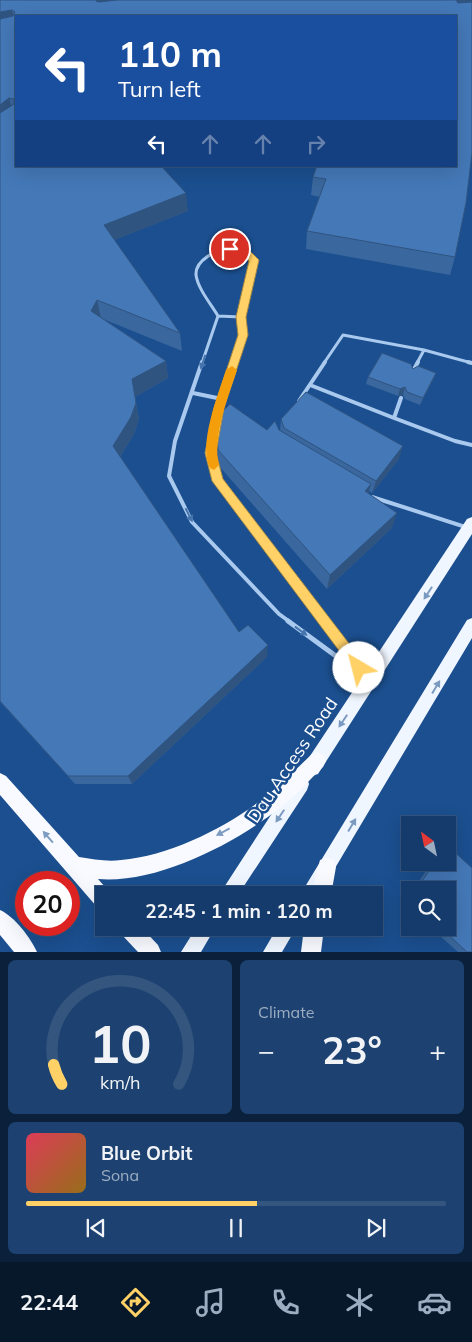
<!DOCTYPE html>
<html lang="en">
<head>
<meta charset="utf-8">
<style>
  :root { --surface:#143b6b; --page:#1d4271; --text:#f1f3f6; --muted:#9dadc1; --line:#33557e; --accent:#ffd166 }
  body { margin:0; font-family:Mulish,sans-serif; background:var(--page); color:var(--text); height:100vh; display:flex; flex-direction:column; font-size:19px; white-space:nowrap }
  * { box-sizing:border-box; margin:0 }
  p { font-size:16px; color:var(--muted) }
  .icon { flex:none; width:28px; height:28px; fill:none; stroke:currentColor; stroke-width:2; stroke-linecap:round; stroke-linejoin:round }
  .map { position:relative; height:952px; overflow:hidden }
  .drawer { display:flex; flex-direction:column; gap:8px; padding:8px; background:#0b203b; flex:1 }
  .drawer>* { flex:none }
  .top-card { position:absolute; left:15px; top:15px; width:442px; height:152px; border-radius:0px; box-shadow:0 5px 20px #0002,0 0 0 1px var(--line); background:#1a4fa0; color:#fff; overflow:hidden }
  .needle { width:32px; rotate:327deg }
  .controls { position:absolute; left:401px; top:816px; display:grid; gap:10px }
  .controls a { display:grid; place-items:center; width:55px; height:55px; border-radius:0px; background:var(--surface); box-shadow:0 5px 20px #0002,0 0 0 1px var(--line); font-size:25px }
  .speed { position:absolute; left:15px; top:871px; display:flex; gap:10px; font-size:25px; font-weight:700; text-align:center }
  .speed>* { display:grid; place-content:center; width:65px; height:65px; border-radius:50%; background:var(--surface); box-shadow:0 5px 20px #0002,0 0 0 1px var(--line); line-height:1 }
  .speed .limit { border:8px solid #d22; background:#fff; color:#111 }
  .pin { position:absolute; display:grid; place-items:center; width:42px; height:42px; color:#fff; margin:-21px; border:2px solid #fff; border-radius:50%; box-shadow:0 1px 5px #0007 }
  .me { position:absolute; width:55px; margin:-28px; rotate:323deg; stroke-linejoin:round; filter:drop-shadow(0 0 4px #0008) }
  .turn { display:flex; align-items:center; gap:18px; height:105px; padding:0 20px; font-size:22px }
  .turn .icon { width:65px; height:65px; stroke-width:2.5 }
  .turn b { display:block; font-size:35px; line-height:42px }
  .lanes { display:flex; align-items:center; height:48px; padding:0 20px; background:#0003; justify-content:center; gap:25px; direction:ltr }
  .lanes .off { opacity:.35 }
  .big { font-size:38px; font-weight:700; line-height:1.1 }
  .drawer .card { flex:1; display:flex; flex-direction:column; justify-content:center; gap:8px; min-width:0; padding:0 18px; border-radius:8px; background:var(--page) }
  .drawer .dial { align-items:center; gap:0 }
  .dial svg { height:130px; overflow:visible; fill:none; stroke:var(--line); stroke-width:7; stroke-linecap:round; text-anchor:middle }
  .dial text { fill:var(--text); stroke:none }
  .song { display:flex; align-items:center; gap:15px }
  .cover { width:60px; height:60px; border-radius:8px; background:linear-gradient(135deg,hsl(350 70% 55%),hsl(40 70% 35%)) }
  .played { height:5px; border-radius:2px; background:linear-gradient(90deg,var(--accent) 55%,var(--line) 55%) }
  .keys { display:flex; justify-content:space-around; direction:ltr }
  .heat { display:flex; justify-content:space-between; align-items:center; font-size:28px; direction:ltr }
  .drawer .tiles { flex:1; display:grid; gap:8px; grid-template-columns:1fr 1fr }
  .card:last-child { grid-column:span 2 }
  .trip { position:absolute; left:95px; top:886px; width:288px; height:50px; border-radius:0px; background:var(--surface); box-shadow:0 5px 20px #0002,0 0 0 1px var(--line); font-weight:700; line-height:50px; text-align:center }
  .tabs { display:flex; height:80px; justify-content:space-around; align-items:center; background:#08182b; color:var(--muted) }
  .tabs .icon { width:35px; height:35px }
  .tabs .current { color:var(--accent) }
  .tabs b { font-size:22px; color:var(--text) }
  .map>svg:first-child { display:block }
</style>
</head>
<body>
<div class="map">
<svg width="472" height="952" viewBox="0 0 472 952">
  <rect width="100%" height="100%" fill="#1b4f8f"/>
  <g fill="none" stroke-linecap="round" stroke-linejoin="round">
    <!-- service-far2 -->
    <path stroke="#a9c9ee" stroke-width="3" d="M218 316 241 317
      M202 363 218 316C211 304 198 289 196 275 195 260 217 249 230 249 240 250 247 253 254 260L241 317 243 335 234 363
      M324 363 343 335 424 350
      M417 363 424 350 472 363"/>
    <!-- service-far1 -->
    <path stroke="#a9c9ee" stroke-width="4" d="M202 362 175 441 169 476 192 522 279 614 290 622
      M234 362 219 408 211 453 218 481 325 622
      M468 362 472 363
      M413 371 418 362
      M310 385 394 418
      M193 393 222 399
      M401 398 394 418 455 441 472 445
      M299 401 325 362
      M372 497 472 529"/>
    <!-- service -->
    <path stroke="#a9c9ee" stroke-width="5" d="M288 621 370 681 324 621"/>
    <!-- primary -->
    <path fill="#f0f6ff" fill-rule="evenodd" d="M472 517V534L318 774 312 776 306 774 304 768 306 762 467 519Z
      M472 618V638L319 895H300L467 620Z
      M301 776 307 778 309 784 307 790 238 895H219L295 778Z
      M196 928H215L201 952H181Z
      M277 928H296L282 952H263Z"/>
    <!-- trunk -->
    <path fill="#f8faff" fill-rule="evenodd" d="M317 752 323 755 326 761 323 767C309 780 297 795 281 807 236 843 157 884 98 879L112 895H104V910L97 907 0 795V773L6 776 79 857C93 859 107 862 121 860 173 855 229 826 269 794 284 782 297 768 311 755Z
      M327 858 334 860 336 867 331 895H311L320 860Z
      M0 910C14 916 31 938 37 952H14L0 935Z
      M119 928H142L158 945 161 952H138L122 935Z
      M304 928H324L321 952H301Z"/>
  </g>
  <!-- wall -->
  <path fill="#3a679d" d="M0 0H472L455 257 450 275 306 249 307 231 320 197 311 195 313 177 316 167 309 166H456L16 16 188 211 114 240 180 333 182 351 103 319 166 361 168 378 135 397 139 419 134 434 120 457 239 632 267 657 132 784H75L0 702Z
    M413 369 436 373 433 380 420 405 405 399 403 395 398 396 366 384 368 377Z
    M281 419 399 459 372 493 369 491V494L392 528 327 589 219 466 216 445V429L267 430 280 431Z
    M432 862H448L472 952H458L431 928H448V890H413Z
    M410 894V907L404 902Z"/>
  <!-- shaded-wall -->
  <path fill="#305480" d="M96 0H191L98 14Z
    M456 0H472V12L455 14Z
    M12 10 16 27 0 30V12Z
    M9 98 14 116 0 127V105Z
    M186 193 188 211 107 243 104 225Z
    M97 300 101 318 91 311Z
    M166 361 168 378 135 397 139 419 134 434 116 463 113 446 132 379Z
    M436 373 433 380 420 405 423 398Z
    M405 387 403 395 398 396 400 389Z
    M403 446 399 459 372 493 376 481Z
    M371 484 367 499 365 491Z
    M397 513 392 528 327 589 330 575Z
    M268 645 267 657 132 784 128 776Z"/>
  <!-- building -->
  <path fill="#4478b7" stroke="#305480" d="M0 0H96V1L99 2 117 0H456L458 3 472 2V153L466 203 455 257 307 231 326 179 313 177 317 166H456V16H16V166H161L186 193 104 225 180 333 97 300 91 311 166 361 132 379 136 403 131 417 113 446 239 632 248 625 268 645 128 776H68L0 701V113L14 104V99L9 98 0 105V19L13 16 15 12 12 10 0 12Z
    M382 353 411 364 413 369 418 366 436 373 423 398 407 392 405 387 400 389 368 377Z
    M306 392 403 446 376 481 284 428 281 419Z
    M230 404 267 430 275 421 279 430 371 484 365 491 397 513 330 575 218 450 216 429 220 414Z
    M448 846 472 868V952H467L441 928H448V890H416L435 862H448Z"/>
  <!-- one-way arrows -->
  <defs><path id="oneway-solid" d="M-6-.8H1V-3.2L6.5 0L1 3.2V.8H-6Z" transform="scale(1.25)"/></defs>
  <g fill="#4674ac">
    <use href="#oneway-solid" transform="translate(203 362) rotate(108)"/>
    <use href="#oneway-solid" transform="translate(189 515) rotate(63)"/>
    <use href="#oneway-solid" transform="translate(301 631) rotate(36)"/>
  </g>
  <g fill="#7b9ac1">
    <use href="#oneway-solid" transform="translate(428 593) rotate(123)"/>
    <use href="#oneway-solid" transform="translate(436 687) rotate(-59)"/>
    <use href="#oneway-solid" transform="translate(343 721) rotate(124)"/>
    <use href="#oneway-solid" transform="translate(280 816) rotate(124)"/>
    <use href="#oneway-solid" transform="translate(352 825) rotate(-59)"/>
  </g>
  <g fill="#7e9cc1">
    <use href="#oneway-solid" transform="translate(223 832) rotate(152)"/>
    <use href="#oneway-solid" transform="translate(48 837) rotate(-131)"/>
  </g>
  <!-- route -->
  <path fill="#ffd166" stroke="#a68842" d="M230 246 250 251 259 260 246 317 248 335 224 408 216 453 223 479 364 663 366 668 364 672 359 674 355 672 212 481 205 453 214 408 238 335 236 317 249 261 244 255 226 251V247Z"/>
  <!-- slow -->
  <path fill="#f59e0b" d="M232 366 237 370C228 397 212 437 219 465L214 470 210 468C198 444 218 395 226 370Z"/>
  <g text-anchor="middle" dominant-baseline="central" stroke-width="5" stroke-linejoin="round" paint-order="stroke">
    <!-- near-street labels -->
    <g font-size="18" fill="#fff" stroke="#1b4f8f">
      <text transform="translate(292 760) rotate(-56)">Dau Access Road</text>
    </g>
  </g>
</svg>
<div class="controls">
<a><svg class="needle" viewBox="-14 -14 28 28"><path d="M0-13l5 13h-10z" fill="#e53935"/><path d="M0 13l5-13h-10z" fill="#9dadc1"/></svg></a>
<a><svg class="icon" aria-label="search" viewBox="0 0 24 24"><circle cx="10" cy="10" r="6"/><path d="M15 15l6 6"/></svg></a>
</div>
<div class="speed"><div class="limit">20</div></div>
<div class="pin" style="left:230px;top:249px;background:#d93025"><svg class="icon" aria-label="arrive" viewBox="0 0 24 24"><path d="M6 21V4h12l-3 4 3 4H6"/></svg></div>
<svg class="me" style="left:359px;top:668px" viewBox="-20 -20 40 40"><circle r="19" fill="#fff"/><path d="M0-13L10 11 0 6-10 11z" fill="#ffd166"/></svg>
<div class="trip">22:45 · 1 min · 120 m</div>
<div class="top-card">
<div class="turn"><svg class="icon" aria-label="left" viewBox="0 0 24 24"><path d="M17 20v-9H6M10 6l-5 5 5 5"/></svg><div><b>110 m</b>Turn left</div></div>
<div class="lanes"><svg class="icon" aria-label="left" viewBox="0 0 24 24"><path d="M17 20v-9H6M10 6l-5 5 5 5"/></svg><svg class="icon off" aria-label="ahead" viewBox="0 0 24 24"><path d="M12 20V5M6 11l6-6 6 6"/></svg><svg class="icon off" aria-label="ahead" viewBox="0 0 24 24"><path d="M12 20V5M6 11l6-6 6 6"/></svg><svg class="icon off" aria-label="right" viewBox="0 0 24 24"><path d="M7 20v-9h11M14 6l5 5-5 5"/></svg></div>
</div>
</div>
<section class="drawer">
<div class="tiles">
<div class="card dial"><svg viewBox="0 0 100 80">
<path d="M14 69A42 42 0 1 1 86 69"/>
<path d="M14 69A42 42 0 0 1 9 57" stroke="#ffd166"/>
<text x="50" y="56" font-size="32" font-weight="700">10</text>
<text x="50" y="72" font-size="11">km/h</text>
</svg></div>
<div class="card"><p>Climate</p>
<div class="heat"><a>−</a><b class="big">23°</b><a>+</a></div>
</div>
<div class="card">
<div class="song"><i class="cover"></i><div><b>Blue Orbit</b><p>Sona</p></div></div>
<div class="played"></div>
<div class="keys"><svg class="icon" aria-label="previous" viewBox="0 0 24 24"><path d="M18 5L8 12l10 7zM5 5v14"/></svg><svg class="icon" aria-label="pause" viewBox="0 0 24 24"><path d="M8 5v14M16 5v14"/></svg><svg class="icon" aria-label="next" viewBox="0 0 24 24"><path d="M6 5l10 7-10 7zM19 5v14"/></svg></div>
</div>
</div>
</section>
<nav class="tabs">
<b>22:44</b>
<svg class="icon current" aria-label="directions" viewBox="0 0 24 24"><path d="M12 3l9 9-9 9-9-9zM9 14v-3h6M13 9l2 2-2 2"/></svg>
<svg class="icon" aria-label="music" viewBox="0 0 24 24"><path d="M9 18V5l10-2v13"/><circle cx="6" cy="18" r="3"/><circle cx="16" cy="16" r="3"/></svg>
<svg class="icon" aria-label="phone" viewBox="0 0 24 24"><path d="M5 4h4l2 5-3 2q2 4 5 5l2-3 5 2v4C11 20 4 13 5 4z"/></svg>
<svg class="icon" aria-label="climate" viewBox="0 0 24 24"><path d="M12 3v18M4 7l16 10M4 17L20 7"/></svg>
<svg class="icon" aria-label="car" viewBox="0 0 24 24"><path d="M5 17H2v-5l4-1 3-4h7l3 4 3 1v5h-3M9 17h6M6 11h13"/><circle cx="7" cy="17" r="2"/><circle cx="17" cy="17" r="2"/></svg>
</nav>
</body>
</html>
